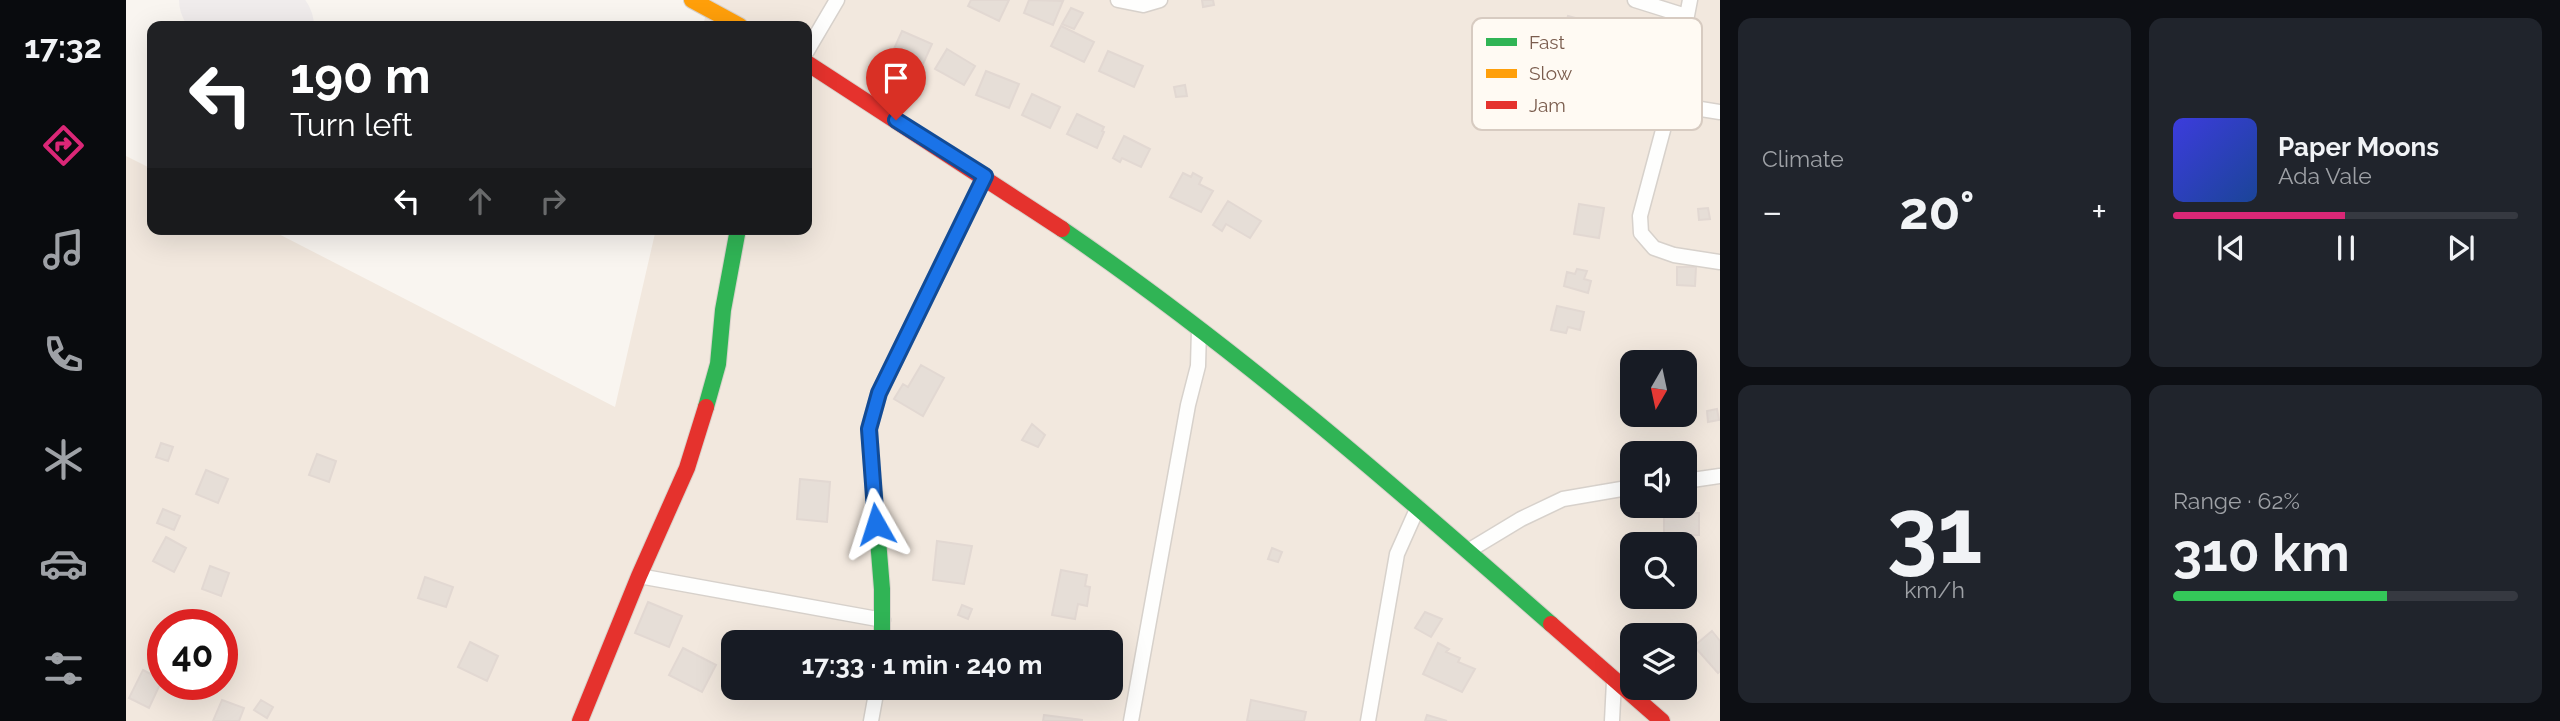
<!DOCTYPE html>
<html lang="en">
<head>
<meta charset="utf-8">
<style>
  :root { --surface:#171b24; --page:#20242c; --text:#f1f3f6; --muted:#9ea1a6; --line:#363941; --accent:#db2777 }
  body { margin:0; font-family:Raleway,sans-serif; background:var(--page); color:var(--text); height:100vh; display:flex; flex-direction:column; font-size:26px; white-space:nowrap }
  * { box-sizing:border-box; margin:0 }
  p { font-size:23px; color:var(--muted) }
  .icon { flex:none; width:38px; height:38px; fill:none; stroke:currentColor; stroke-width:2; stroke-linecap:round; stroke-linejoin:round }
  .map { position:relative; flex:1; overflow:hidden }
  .side { display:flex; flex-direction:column; gap:18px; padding:18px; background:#0d0f14; width:840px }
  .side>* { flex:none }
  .hud { position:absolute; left:21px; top:21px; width:665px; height:214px; border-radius:14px; box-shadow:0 7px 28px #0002; background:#202124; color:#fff; overflow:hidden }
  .needle { width:46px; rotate:189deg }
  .tools { position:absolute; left:1494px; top:350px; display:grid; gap:14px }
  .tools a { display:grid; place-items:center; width:77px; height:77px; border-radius:14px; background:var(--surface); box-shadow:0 7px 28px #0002; font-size:35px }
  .speed { position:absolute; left:21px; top:609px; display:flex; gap:14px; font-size:35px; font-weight:700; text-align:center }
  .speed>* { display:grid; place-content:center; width:91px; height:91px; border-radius:50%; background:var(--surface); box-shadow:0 7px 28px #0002; line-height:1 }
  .speed .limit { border:10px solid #d22; background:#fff; color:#111 }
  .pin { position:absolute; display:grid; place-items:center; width:60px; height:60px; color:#fff; margin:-72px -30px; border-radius:50% 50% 50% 0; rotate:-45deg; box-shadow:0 0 7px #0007 }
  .pin .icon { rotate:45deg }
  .me { position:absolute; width:77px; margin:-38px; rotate:354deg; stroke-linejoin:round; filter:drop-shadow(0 0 5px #0008) }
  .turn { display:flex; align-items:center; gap:24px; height:147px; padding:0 28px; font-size:32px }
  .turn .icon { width:91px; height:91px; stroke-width:2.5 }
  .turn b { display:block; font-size:49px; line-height:60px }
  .lanes { display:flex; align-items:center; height:66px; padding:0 28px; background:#0003; justify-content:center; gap:35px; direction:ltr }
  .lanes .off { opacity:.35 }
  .big { font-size:52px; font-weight:700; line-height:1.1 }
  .side .widget { flex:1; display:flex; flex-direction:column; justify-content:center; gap:10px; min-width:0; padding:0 24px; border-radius:14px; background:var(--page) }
  .side .dial { align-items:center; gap:0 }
  .dial b { font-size:91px; line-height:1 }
  .song { display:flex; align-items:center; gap:21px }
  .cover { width:84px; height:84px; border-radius:10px; background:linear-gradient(135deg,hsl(240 70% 55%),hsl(220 70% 35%)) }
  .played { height:7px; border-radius:4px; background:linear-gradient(90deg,var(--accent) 50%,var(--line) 50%) }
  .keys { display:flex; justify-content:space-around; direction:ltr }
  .heat { display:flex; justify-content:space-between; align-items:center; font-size:38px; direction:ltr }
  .charge { height:10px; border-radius:5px; background:linear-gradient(90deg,#34c759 62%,var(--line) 0) }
  .side .tiles { flex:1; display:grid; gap:18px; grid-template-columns:repeat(2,1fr) }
  .trip { position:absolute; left:595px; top:630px; width:402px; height:70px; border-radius:14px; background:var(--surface); box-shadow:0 7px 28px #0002; font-weight:700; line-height:70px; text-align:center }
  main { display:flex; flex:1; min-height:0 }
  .menu { display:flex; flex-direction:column; width:126px; justify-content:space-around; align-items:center; background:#090b0e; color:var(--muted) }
  .menu .icon { width:49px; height:49px }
  .menu .selected { color:var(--accent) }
  .menu b { font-size:32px; color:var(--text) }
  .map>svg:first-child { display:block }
</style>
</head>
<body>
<main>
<nav class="menu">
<b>17:32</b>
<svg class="icon selected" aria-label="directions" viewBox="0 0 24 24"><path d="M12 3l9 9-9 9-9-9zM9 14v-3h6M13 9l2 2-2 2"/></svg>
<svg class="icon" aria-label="music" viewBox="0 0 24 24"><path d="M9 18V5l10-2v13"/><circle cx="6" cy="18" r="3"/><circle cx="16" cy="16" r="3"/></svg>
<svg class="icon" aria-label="phone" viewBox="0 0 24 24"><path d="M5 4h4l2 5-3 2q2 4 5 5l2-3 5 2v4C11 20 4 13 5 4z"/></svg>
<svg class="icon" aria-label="climate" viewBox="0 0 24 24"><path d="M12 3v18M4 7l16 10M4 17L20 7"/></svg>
<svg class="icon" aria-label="car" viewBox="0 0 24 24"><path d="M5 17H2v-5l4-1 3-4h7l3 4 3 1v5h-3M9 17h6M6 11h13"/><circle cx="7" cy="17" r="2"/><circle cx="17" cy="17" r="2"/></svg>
<svg class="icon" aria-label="filters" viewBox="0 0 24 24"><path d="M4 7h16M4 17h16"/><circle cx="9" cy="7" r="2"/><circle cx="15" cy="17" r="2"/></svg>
</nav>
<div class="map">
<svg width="1594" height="721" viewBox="0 0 1594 721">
  <rect width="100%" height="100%" fill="#f9f5f0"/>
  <!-- residential -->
  <path fill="#f2e8de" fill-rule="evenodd" d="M583 0H1594V721H0V156L26 169V229H143L489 407 530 229H681V26H577ZM1507 362H1559V415H1507ZM1507 453H1559V506H1507ZM1507 544H1559V597H1507ZM37 625H96V684H37ZM1507 635H1559V688H1507ZM607 642H985V688H607Z"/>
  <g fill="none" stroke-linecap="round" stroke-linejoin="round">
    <!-- runway -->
    <path stroke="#f0ecec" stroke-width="86" d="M96 0 145 26"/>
  </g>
  <!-- building -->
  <path fill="#e6ded7" stroke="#e2d8d2" stroke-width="2" d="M845 0H883L873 21 842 6Z
    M903 0 937 1 927 25 898 13Z
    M1076 0H1087L1088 5 1077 7Z
    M945 8 957 13 948 29 936 24Z
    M1442 16 1468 23 1462 42 1436 34Z
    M935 26 968 42 958 62 925 46Z
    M776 31 806 44 797 64 767 51Z
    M821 49 849 66 838 85 809 69Z
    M982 51 1017 66 1008 87 973 71Z
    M860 71 893 84 883 108 850 95Z
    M1059 85 1061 96 1050 97 1048 87Z
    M906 94 934 107 924 128 896 115Z
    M951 114 978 127 976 131 978 132 971 148 941 134Z
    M998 136 1024 149 1015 167 996 158 994 162 987 158Z
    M1057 173 1065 177 1067 173 1076 178 1073 184 1087 191 1075 212 1044 197Z
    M1102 201 1135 221 1124 238 1100 224 1096 231 1087 225Z
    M1453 204 1478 208 1473 238 1448 234Z
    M1582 208 1584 219 1573 220 1572 209Z
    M1551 267H1570L1569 286 1551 285Z
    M1451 269 1461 271 1458 279 1465 281 1462 293 1438 286 1441 272 1449 274Z
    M1431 306 1458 312 1454 330 1442 327 1440 333 1425 330Z
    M795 365 818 378 797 416 768 399 777 384 782 387Z
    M1591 409 1593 420 1582 422 1581 411Z
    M906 424 919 435 912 447 896 440Z
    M35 443 47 447 42 461 30 457Z
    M191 454 210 461 203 482 183 475Z
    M80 470 102 479 92 503 70 494Z
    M674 479 704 482 701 522 671 519Z
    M1548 506H1562V513H1573V535L1538 536V516H1548Z
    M37 509 54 516 48 530 31 523Z
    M40 537 60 548 48 572 27 561Z
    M811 541 846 546 838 584 807 580Z
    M1146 548 1156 552 1152 562 1142 559Z
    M84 566 103 573 95 596 76 589Z
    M935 570 961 575 959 586 964 587 961 606 952 604 949 619 926 615Z
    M299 577 327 587 320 607 292 598Z
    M522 602 556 616 543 647 509 633Z
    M836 605 846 609 842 619 832 615Z
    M1299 612 1316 619 1305 637 1289 628Z
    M1586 631 1594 641V671L1592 673 1568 646Z
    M344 642 372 656 361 681 332 667Z
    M1312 643 1323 649 1320 652 1334 658 1332 662 1349 669 1336 692 1297 674Z
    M557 648 590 665 576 692 543 675Z
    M17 670 36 680 23 708 3 698Z
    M96 700 118 708 113 721H87Z
    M135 700 147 707 141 718 128 710Z
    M1125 700 1180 712 1178 721H1121Z
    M918 715 956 720V721H917Z
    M1301 715 1321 721H1299Z"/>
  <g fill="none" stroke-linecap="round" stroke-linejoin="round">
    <!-- street casing -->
    <g stroke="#d7d1cb" stroke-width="17">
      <path id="street" d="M992 0 1017 5 1034 0
        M1509 0 1560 16
        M1564 0 1544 104 1514 216 1515 233 1528 248 1548 255 1594 262
        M681 51 711 0
        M1544 104 1594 112
        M1559 481 1594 476
        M1342 551 1395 519 1437 499 1507 487
        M513 576 757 620
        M745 721 751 688
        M1005 721 1062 405 1072 366 1073 329
        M1242 721 1271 554 1292 507
        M1486 721 1488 681"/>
    </g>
    <!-- fast casing -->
    <g stroke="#d9d2cb" stroke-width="18">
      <path id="fast" d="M936 229C1110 348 1267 485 1425 624
        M580 407 592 364 597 310 612 229
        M756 642V589L743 429 753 393 859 176"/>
    </g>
    <!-- slow casing -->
    <g stroke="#d9d2cb" stroke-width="18">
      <path id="slow" d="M566 0 614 26"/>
    </g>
    <!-- jam casing -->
    <g stroke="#d9d2cb" stroke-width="18">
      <path id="jam" d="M681 63 936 229
        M1425 624 1536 721
        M454 721 513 576 561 468 580 407"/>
    </g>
    <!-- street -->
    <use href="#street" stroke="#fefefd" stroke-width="14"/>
    <!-- fast -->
    <use href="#fast" stroke="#30b455" stroke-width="16"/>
    <!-- slow -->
    <use href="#slow" stroke="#ff9f0a" stroke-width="16"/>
    <!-- jam -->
    <use href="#jam" stroke="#e5322d" stroke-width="16"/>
  </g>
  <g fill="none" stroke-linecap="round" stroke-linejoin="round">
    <!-- route casing -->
    <g stroke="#114b97" stroke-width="18">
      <path id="route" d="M750 524 743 429 753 393 859 176 770 120"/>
    </g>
    <!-- route -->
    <use href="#route" stroke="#1a73e8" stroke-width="12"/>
  </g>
  <!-- legend -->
  <rect x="1346" y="18" width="230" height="112" rx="10" fill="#fffaf3" stroke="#d7cbc1" stroke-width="2"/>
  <rect x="1360" y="38" width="31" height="8" fill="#30b455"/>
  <rect x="1360" y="69" width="31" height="9" fill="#ff9f0a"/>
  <rect x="1360" y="101" width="31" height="8" fill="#e5322d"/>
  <g font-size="19" fill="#7a5c4d">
    <text x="1403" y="49">Fast</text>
    <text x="1403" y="80">Slow</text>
    <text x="1403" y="112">Jam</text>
  </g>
</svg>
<div class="tools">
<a><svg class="needle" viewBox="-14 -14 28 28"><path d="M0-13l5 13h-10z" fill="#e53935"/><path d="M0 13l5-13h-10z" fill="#9ea1a6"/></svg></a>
<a><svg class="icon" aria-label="sound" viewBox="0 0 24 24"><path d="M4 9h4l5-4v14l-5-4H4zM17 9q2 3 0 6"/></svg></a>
<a><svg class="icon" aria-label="search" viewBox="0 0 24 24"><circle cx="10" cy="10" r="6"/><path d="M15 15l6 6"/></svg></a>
<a><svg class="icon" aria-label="layers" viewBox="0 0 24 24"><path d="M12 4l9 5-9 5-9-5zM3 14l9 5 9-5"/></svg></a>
</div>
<div class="speed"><div class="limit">40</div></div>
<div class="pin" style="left:770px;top:120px;background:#d93025"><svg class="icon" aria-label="arrive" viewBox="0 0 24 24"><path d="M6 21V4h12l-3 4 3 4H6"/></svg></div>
<svg class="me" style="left:750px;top:524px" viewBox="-20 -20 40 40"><path d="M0-17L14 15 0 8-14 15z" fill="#1a73e8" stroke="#fff" stroke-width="4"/></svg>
<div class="trip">17:33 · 1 min · 240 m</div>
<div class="hud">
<div class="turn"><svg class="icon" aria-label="left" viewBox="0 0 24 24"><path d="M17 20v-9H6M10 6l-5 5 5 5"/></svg><div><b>190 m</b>Turn left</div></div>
<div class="lanes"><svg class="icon" aria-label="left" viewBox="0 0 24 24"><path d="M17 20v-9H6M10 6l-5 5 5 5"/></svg><svg class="icon off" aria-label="ahead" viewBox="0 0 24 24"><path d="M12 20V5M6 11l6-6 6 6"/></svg><svg class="icon off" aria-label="right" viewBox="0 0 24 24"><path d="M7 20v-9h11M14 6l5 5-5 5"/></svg></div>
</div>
</div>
<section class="side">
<div class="tiles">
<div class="widget"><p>Climate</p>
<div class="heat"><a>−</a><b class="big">20°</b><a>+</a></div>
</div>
<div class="widget">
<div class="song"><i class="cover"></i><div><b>Paper Moons</b><p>Ada Vale</p></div></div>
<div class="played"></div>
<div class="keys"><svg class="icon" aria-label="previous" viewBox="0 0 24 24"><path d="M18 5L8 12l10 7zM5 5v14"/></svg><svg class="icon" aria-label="pause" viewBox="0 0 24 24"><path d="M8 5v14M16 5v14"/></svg><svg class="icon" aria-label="next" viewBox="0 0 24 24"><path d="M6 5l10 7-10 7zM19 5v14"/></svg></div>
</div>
<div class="widget dial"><b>31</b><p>km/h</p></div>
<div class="widget"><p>Range · 62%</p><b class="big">310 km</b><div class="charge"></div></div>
</div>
</section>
</main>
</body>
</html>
